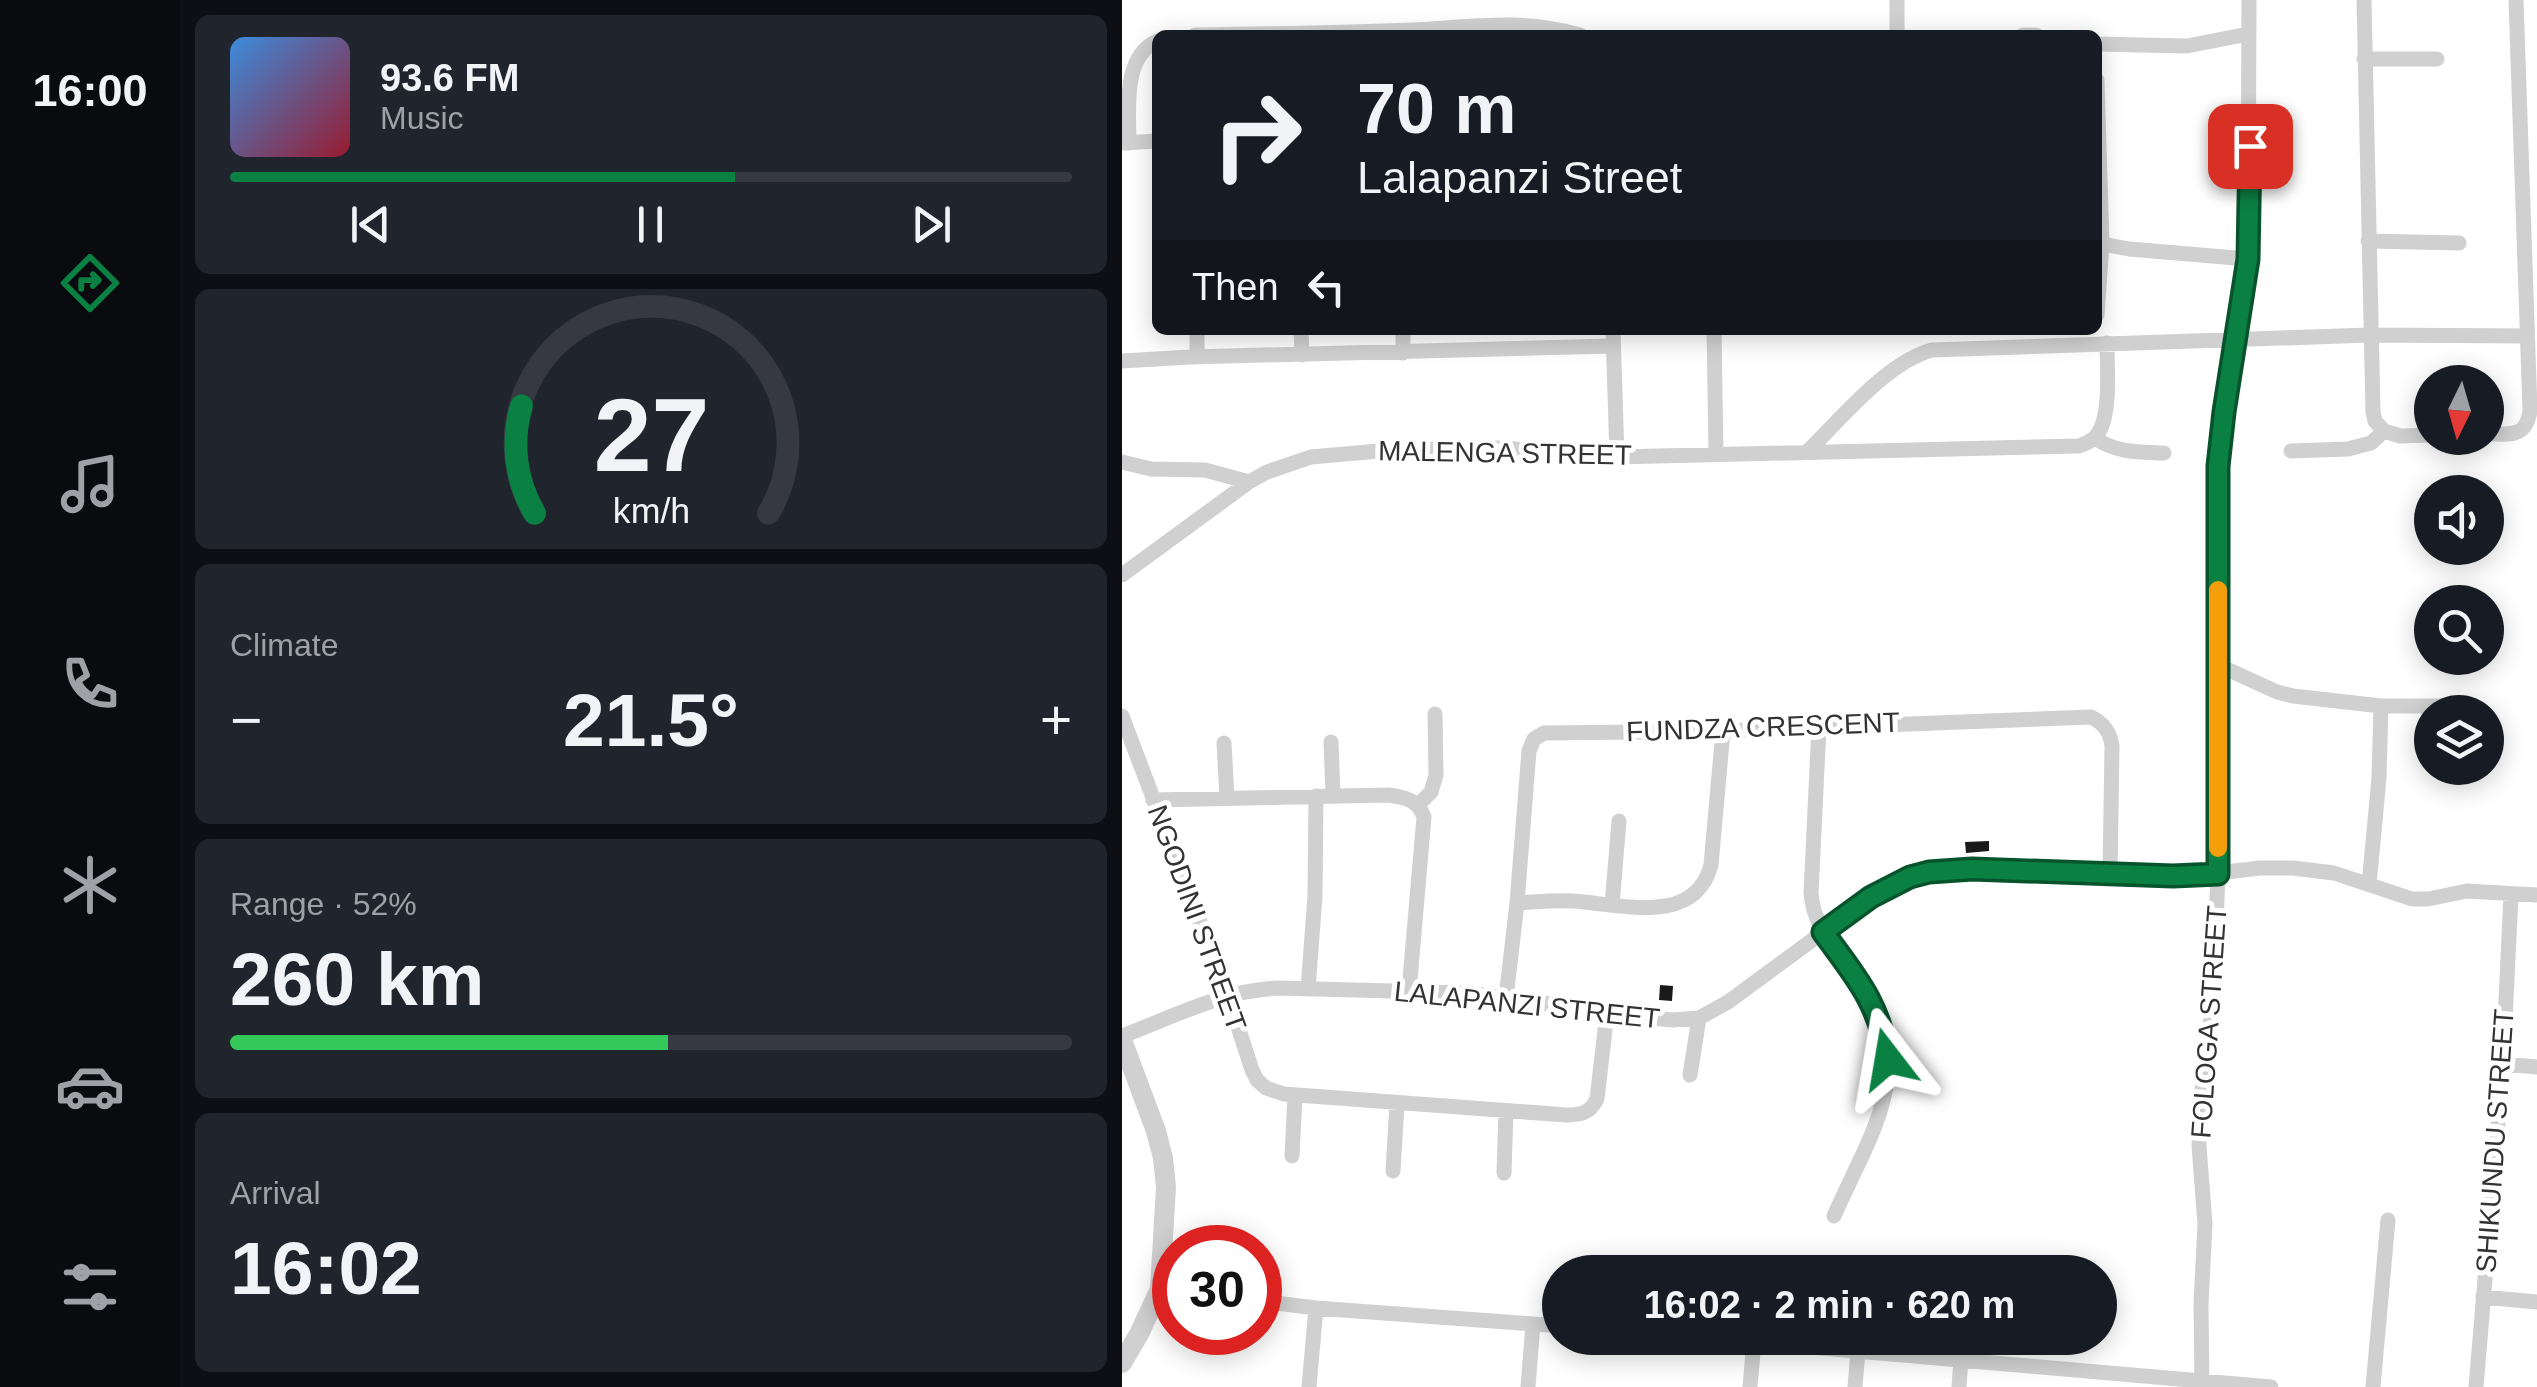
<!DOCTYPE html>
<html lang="en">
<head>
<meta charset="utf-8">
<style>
  :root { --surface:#171b24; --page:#20242c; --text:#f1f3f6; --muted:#9ea1a6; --line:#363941; --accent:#0b8043 }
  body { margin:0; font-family:Helvetica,sans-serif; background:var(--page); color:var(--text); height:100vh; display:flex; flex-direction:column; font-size:38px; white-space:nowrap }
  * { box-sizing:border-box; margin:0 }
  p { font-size:32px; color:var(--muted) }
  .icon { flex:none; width:55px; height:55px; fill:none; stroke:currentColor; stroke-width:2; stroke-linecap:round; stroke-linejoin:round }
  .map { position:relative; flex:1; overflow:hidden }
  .side { display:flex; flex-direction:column; gap:15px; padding:15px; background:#0d0f14; width:942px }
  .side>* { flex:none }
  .guide { position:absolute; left:30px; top:30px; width:950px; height:305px; border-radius:15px; box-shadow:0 5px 25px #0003; background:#171b24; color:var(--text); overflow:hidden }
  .needle { width:65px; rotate:185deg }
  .fabs { position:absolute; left:1292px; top:365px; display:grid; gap:20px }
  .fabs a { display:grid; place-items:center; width:90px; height:90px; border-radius:50%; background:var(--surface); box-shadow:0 5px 25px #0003; font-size:50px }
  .speed { position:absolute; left:30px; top:1225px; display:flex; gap:20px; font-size:50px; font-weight:700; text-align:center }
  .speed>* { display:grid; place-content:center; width:130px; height:130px; border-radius:50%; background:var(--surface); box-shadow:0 5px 25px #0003; line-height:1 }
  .speed .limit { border:15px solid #d22; background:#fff; color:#111 }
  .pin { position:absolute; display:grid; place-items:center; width:85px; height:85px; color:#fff; margin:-42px; border-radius:20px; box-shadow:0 5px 15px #0006 }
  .me { position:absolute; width:110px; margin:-55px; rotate:346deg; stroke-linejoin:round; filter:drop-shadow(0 0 8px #0008) }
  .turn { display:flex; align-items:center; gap:35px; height:210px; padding:0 40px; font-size:45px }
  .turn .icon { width:130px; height:130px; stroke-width:2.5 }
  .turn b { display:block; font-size:70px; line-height:85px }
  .then { display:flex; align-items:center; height:95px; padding:0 40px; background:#0003; gap:20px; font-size:38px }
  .big { font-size:75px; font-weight:700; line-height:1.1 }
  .side .tile { flex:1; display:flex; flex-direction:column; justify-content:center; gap:15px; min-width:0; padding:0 35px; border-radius:15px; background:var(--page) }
  .side .dial { align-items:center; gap:0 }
  .dial svg { height:260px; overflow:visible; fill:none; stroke:var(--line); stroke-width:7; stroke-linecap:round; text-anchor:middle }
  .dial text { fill:var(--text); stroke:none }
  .song { display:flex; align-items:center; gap:30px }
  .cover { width:120px; height:120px; border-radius:15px; background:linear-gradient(135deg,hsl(210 70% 55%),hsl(350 70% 35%)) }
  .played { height:10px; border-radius:5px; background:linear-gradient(90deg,var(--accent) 60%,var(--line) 60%) }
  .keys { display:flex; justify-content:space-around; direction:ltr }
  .heat { display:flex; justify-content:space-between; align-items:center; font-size:55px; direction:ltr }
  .charge { height:15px; border-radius:8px; background:linear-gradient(90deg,#34c759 52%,var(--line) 0) }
  .trip { position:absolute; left:420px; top:1255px; width:575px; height:100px; border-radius:50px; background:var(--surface); box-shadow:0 5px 25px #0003; font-weight:700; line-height:100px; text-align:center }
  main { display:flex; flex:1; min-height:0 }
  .tab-bar { display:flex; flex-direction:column; width:180px; justify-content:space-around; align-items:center; background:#090b0e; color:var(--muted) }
  .tab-bar .icon { width:70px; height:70px }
  .tab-bar .selected { color:var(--accent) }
  .tab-bar b { font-size:45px; color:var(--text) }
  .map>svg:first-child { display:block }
</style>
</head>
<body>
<main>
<nav class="tab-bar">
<b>16:00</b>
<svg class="icon selected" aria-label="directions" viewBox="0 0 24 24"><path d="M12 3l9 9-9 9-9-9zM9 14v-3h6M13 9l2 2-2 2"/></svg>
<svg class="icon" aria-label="music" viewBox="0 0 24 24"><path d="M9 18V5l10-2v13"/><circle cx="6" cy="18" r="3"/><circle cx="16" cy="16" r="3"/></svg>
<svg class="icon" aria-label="phone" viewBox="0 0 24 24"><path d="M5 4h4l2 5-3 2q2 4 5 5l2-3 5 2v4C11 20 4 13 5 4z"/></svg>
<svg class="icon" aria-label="climate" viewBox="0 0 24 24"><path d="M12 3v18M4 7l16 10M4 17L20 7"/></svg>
<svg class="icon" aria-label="car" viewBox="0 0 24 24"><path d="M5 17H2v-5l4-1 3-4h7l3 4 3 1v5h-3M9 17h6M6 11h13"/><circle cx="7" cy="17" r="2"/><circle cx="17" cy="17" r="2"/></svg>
<svg class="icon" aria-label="filters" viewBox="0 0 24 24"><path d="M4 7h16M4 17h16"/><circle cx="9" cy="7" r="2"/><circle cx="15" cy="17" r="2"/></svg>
</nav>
<section class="side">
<div class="tile">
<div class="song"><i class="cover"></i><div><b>93.6 FM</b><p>Music</p></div></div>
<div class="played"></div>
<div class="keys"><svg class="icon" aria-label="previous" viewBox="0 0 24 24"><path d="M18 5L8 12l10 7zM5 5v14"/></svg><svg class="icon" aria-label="pause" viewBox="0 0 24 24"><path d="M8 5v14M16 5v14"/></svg><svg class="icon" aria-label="next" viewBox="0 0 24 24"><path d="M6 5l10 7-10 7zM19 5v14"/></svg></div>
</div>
<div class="tile dial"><svg viewBox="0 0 100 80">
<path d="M14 69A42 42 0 1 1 86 69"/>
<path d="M14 69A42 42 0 0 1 10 36" stroke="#0b8043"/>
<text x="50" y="56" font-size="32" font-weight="700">27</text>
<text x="50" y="72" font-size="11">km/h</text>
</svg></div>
<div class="tile"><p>Climate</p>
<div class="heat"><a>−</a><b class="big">21.5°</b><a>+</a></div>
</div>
<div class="tile"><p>Range · 52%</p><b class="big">260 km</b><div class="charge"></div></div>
<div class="tile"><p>Arrival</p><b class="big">16:02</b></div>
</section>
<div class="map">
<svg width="1415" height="1387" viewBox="0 0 1415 1387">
  <rect width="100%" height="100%" fill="#fff"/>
  <!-- building -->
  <path fill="#1a1a1a" d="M867 841V851L844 853 843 842Z
    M538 985 551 986 550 1001 537 1000Z"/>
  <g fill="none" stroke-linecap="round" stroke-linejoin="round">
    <!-- minor -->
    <path stroke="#d0d0d0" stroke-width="15" d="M775 0V35
      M1242 0 1251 412 1253 421 1262 431
      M73 35C145 34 218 33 290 30 351 27 398 18 458 35
      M901 35H914
      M975 44 1065 46 1126 34
      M1242 59H1315
      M975 80 980 244 975 315
      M0 143 35 141
      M7 143C7 110 0 57 35 41
      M1246 241 1337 243
      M975 243 1007 249 1126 259
      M179 330 180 355
      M281 330V353
      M491 330 495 457
      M592 330 594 453
      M75 357V330
      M0 361 68 357 491 346
      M1262 431 1278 436 1310 435
      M1365 434C1388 434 1404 438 1408 411L1394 0
      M973 438C994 453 1017 452 1042 453
      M686 451C720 418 765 362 810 350L1248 335 1405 336
      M1169 451 1226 449 1249 443 1262 431
      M0 462 29 469 83 470 127 482 145 472 189 457 268 450 381 448 495 457 957 446C965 443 972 440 977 432 989 412 985 367 985 343
      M0 575 127 482
      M1096 665 1155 692 1171 696 1259 706H1329
      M0 716 106 996 130 1070 135 1080 144 1088 162 1094 444 1115C459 1115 468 1113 475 1099L485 1013
      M697 727 689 893C691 925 712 948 730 973 799 1069 753 1123 712 1216
      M209 742 211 795
      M102 743 105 798
      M31 800 266 795C283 797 296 800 302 817L287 991
      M296 805 309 792 314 775 313 714
      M1247 885 1257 778 1259 706
      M395 903C414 902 432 900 451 901 498 904 573 927 589 865L601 731
      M490 905 497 821
      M186 989 193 896 194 796
      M384 998 395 903 407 751 412 739 422 733 601 731 969 717C982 723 988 732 990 746L988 873
      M0 1036C51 1017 102 990 157 988L346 993 531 1018 550 1020 577 1018 606 1002 749 897 788 877 826 870 1070 876 1138 868H1171L1212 873 1290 899H1306L1345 891 1415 895
      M1381 1064 1415 1067
      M568 1075 577 1018
      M170 1156 173 1095
      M271 1171 275 1104
      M382 1173 384 1111
      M1361 1297 1415 1302
      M138 1301 194 1308 438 1326
      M583 1338 1149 1387
      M187 1387 194 1308
      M406 1387 411 1324
      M628 1387 632 1341
      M733 1387 736 1351
      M837 1387 839 1359
      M1080 1387 1079 1304 1083 1224 1077 1146 1078 1108 1091 1000 1096 874V467L1102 412 1126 259 1127 0
      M1251 1387 1266 1220
      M1354 1387 1381 1064 1389 894"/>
    <!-- tertiary -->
    <path stroke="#d0d0d0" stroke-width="20" d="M0 1040 34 1131 41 1158 44 1187 38 1289 17 1334 0 1363"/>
  </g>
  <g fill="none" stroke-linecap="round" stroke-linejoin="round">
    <!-- route casing -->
    <g stroke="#07532c" stroke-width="25">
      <path id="route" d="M766 1059C757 1002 733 976 701 932L749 897 788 877 807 872 850 869 1051 876 1096 874V466L1102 412 1126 259 1128 146"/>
    </g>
    <!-- route -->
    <use href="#route" stroke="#0b8043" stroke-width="18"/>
    <!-- slow -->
    <path stroke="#f59e0b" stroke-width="18" d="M1096 590V848"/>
  </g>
  <g text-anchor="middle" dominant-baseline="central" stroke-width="10" stroke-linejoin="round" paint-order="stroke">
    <!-- street labels -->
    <g font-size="28" fill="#333" stroke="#fff">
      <text transform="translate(383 453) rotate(1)">MALENGA STREET</text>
      <text transform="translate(641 727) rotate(-2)">FUNDZA CRESCENT</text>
      <text transform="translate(75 918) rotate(70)">NGODINI STREET</text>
      <text transform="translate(405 1005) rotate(6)">LALAPANZI STREET</text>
      <text transform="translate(1087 1022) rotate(-86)">FOLOGA STREET</text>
      <text transform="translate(1373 1141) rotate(-86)">SHIKUNDU STREET</text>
    </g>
  </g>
</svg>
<div class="fabs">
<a><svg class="needle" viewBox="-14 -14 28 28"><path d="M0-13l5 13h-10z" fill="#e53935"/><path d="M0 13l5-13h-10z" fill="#9ea1a6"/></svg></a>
<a><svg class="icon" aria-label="sound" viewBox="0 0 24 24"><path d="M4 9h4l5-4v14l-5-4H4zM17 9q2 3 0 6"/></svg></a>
<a><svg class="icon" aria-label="search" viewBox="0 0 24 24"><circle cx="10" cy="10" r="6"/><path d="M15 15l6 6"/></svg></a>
<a><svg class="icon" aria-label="layers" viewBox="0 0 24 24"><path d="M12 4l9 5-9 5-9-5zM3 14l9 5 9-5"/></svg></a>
</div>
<div class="speed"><div class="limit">30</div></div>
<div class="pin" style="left:1128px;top:146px;background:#d93025"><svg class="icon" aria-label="arrive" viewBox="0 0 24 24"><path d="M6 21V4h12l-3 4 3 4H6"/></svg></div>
<svg class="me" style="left:766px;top:1059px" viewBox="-20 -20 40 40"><path d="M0-17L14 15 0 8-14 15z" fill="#0b8043" stroke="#fff" stroke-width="4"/></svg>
<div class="trip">16:02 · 2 min · 620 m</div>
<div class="guide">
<div class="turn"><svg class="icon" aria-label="right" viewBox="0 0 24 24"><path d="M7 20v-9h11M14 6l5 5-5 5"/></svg><div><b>70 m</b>Lalapanzi Street</div></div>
<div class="then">Then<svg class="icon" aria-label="left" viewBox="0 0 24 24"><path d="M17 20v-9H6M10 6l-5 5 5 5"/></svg></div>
</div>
</div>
</main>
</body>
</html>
